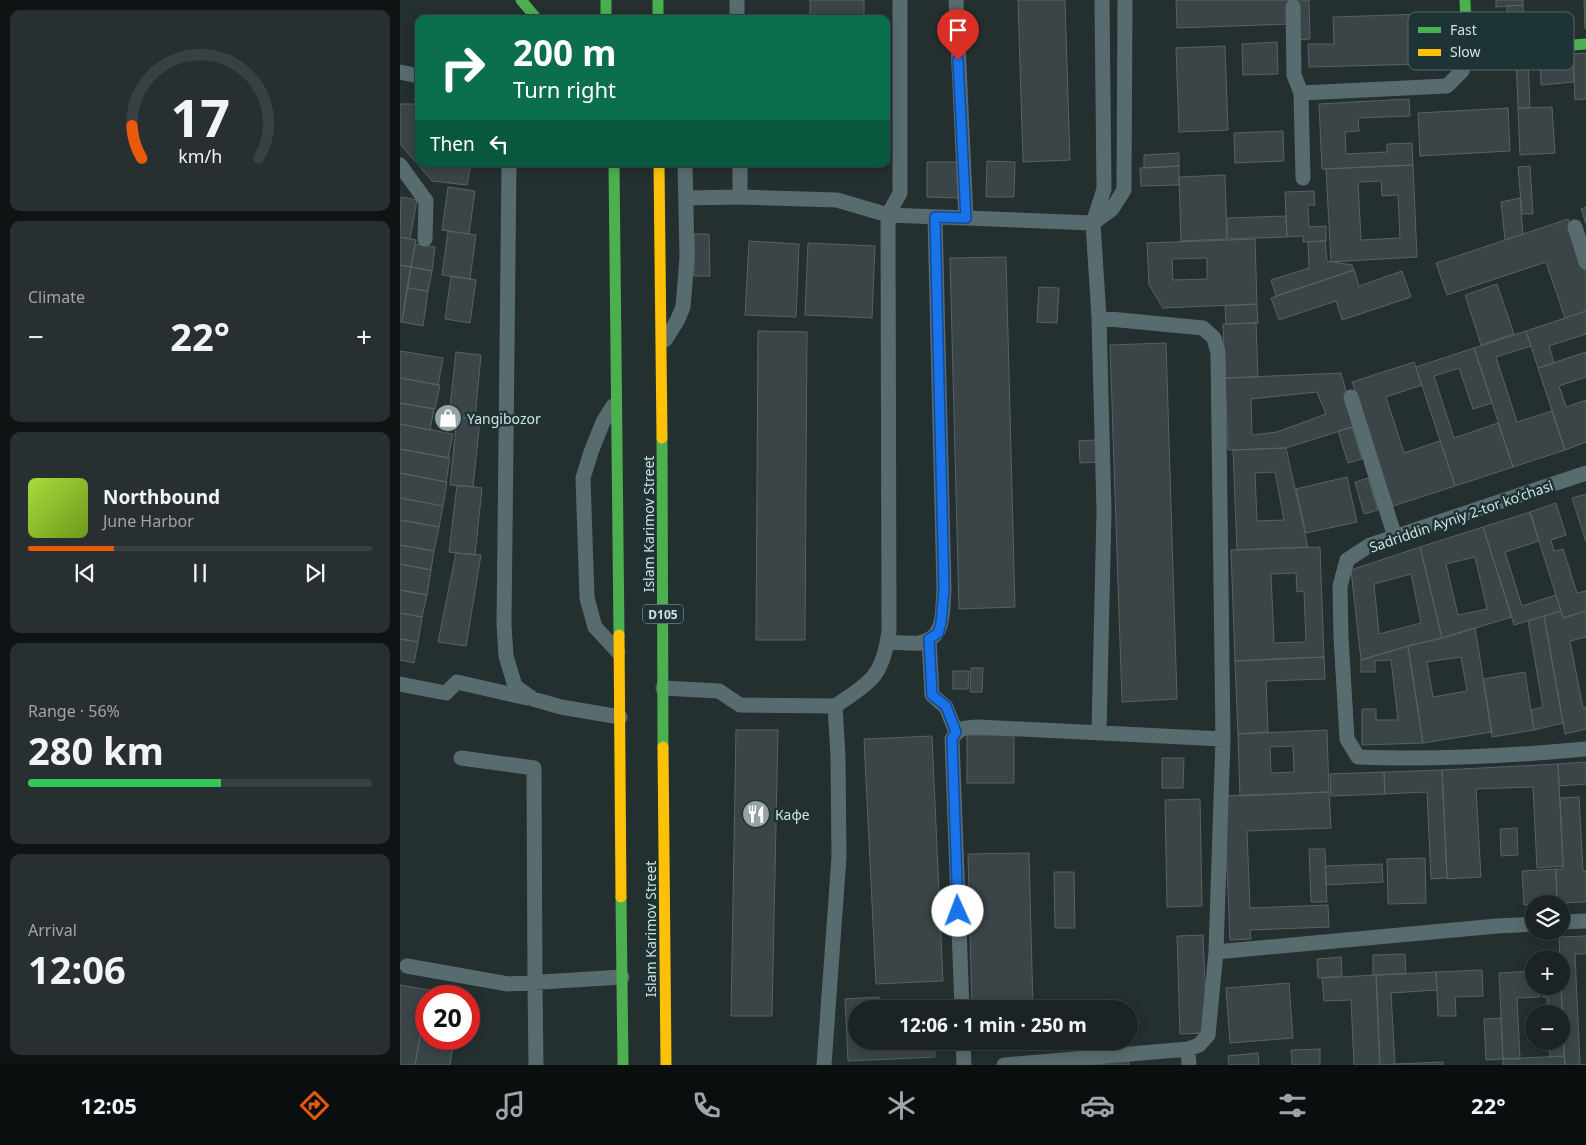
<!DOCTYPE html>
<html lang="en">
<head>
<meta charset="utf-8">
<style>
  :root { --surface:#1b2324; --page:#282f31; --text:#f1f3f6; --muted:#a0a4a6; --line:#394041; --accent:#ea580c }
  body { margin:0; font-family:"Noto Sans",sans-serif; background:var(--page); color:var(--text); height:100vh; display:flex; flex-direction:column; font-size:19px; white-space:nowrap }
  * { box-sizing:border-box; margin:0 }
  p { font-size:16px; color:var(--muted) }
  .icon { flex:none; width:28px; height:28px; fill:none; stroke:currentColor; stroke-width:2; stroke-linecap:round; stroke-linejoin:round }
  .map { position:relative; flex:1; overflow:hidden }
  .sheet { display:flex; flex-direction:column; gap:10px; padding:10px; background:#0f1314; width:400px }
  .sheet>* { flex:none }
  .banner { position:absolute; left:15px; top:15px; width:475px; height:152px; border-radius:10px; box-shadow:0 2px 12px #0003,0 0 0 1px var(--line); background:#0b6e4f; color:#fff; overflow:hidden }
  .buttons { position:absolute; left:1125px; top:895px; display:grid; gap:10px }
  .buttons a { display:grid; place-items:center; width:45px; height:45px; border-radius:50%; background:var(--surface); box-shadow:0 2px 12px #0003,0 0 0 1px var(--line); font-size:25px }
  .speed { position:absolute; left:15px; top:985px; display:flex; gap:10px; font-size:25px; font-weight:700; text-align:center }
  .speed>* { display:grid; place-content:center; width:65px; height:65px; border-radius:50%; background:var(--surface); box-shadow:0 2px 12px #0003,0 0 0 1px var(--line); line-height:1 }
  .speed .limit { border:8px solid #d22; background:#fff; color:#111 }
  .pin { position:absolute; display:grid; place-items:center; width:42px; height:42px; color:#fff; margin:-51px -21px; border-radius:50% 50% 50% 0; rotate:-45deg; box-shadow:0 0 5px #0007 }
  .pin .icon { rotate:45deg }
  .me { position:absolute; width:55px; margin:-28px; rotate:358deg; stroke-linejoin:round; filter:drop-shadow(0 0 4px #0008) }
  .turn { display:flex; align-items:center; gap:18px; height:105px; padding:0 15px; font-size:22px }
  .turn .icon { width:65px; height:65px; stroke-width:2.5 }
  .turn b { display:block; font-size:35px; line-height:42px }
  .then { display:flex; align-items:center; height:48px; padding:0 15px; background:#0003; gap:10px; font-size:19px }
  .big { font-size:38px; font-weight:700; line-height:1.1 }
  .sheet .card { flex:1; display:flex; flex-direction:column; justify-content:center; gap:8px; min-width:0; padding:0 18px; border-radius:10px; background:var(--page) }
  .sheet .dial { align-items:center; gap:0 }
  .dial svg { height:130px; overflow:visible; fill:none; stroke:var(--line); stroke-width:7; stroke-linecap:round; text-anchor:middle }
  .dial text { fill:var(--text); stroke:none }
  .song { display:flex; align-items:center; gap:15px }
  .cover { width:60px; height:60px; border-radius:8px; background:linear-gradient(135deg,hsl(80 70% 55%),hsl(80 70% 35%)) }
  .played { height:5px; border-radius:2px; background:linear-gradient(90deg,var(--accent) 25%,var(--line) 25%) }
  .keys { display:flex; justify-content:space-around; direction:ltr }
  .heat { display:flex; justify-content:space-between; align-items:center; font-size:28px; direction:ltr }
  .charge { height:8px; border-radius:4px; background:linear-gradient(90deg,#34c759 56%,var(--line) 0) }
  .trip { position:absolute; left:448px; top:1000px; width:290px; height:50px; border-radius:25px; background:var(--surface); box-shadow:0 2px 12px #0003,0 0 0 1px var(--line); font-weight:700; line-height:50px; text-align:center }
  .tabs { display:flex; height:80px; justify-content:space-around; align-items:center; background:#0b0e0e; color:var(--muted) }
  .tabs .icon { width:35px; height:35px }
  .tabs .current { color:var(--accent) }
  .tabs b { font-size:22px; color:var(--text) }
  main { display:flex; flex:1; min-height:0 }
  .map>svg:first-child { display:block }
</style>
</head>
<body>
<main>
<section class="sheet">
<div class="card dial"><svg viewBox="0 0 100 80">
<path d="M14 69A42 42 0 1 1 86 69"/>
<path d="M14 69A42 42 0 0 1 8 49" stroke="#ea580c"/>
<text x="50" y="56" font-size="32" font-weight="700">17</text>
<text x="50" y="72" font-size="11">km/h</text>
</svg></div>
<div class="card"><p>Climate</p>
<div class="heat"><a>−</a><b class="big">22°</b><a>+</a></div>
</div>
<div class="card">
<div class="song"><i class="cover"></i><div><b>Northbound</b><p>June Harbor</p></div></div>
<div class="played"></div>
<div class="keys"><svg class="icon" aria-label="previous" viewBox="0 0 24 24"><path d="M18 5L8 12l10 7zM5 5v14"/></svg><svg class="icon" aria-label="pause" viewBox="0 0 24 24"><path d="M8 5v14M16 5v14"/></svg><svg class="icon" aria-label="next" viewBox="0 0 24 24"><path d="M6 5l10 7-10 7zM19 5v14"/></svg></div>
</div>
<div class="card"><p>Range · 56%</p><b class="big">280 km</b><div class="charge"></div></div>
<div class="card"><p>Arrival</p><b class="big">12:06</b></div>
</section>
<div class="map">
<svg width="1186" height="1065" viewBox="0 0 1186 1065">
  <rect width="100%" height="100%" fill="#242f30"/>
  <!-- building -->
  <path fill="#3b4446" stroke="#586263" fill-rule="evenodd" d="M410 0H464V19H410Z
    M618 0H665L670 160 623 162Z
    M776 0H889L890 24 777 28Z
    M897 0H909L910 39 898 40Z
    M1096 0H1123V5L1096 7Z
    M1184 0H1186V29H1185Z
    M1123 5 1125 40 1081 43 1080 22 1107 20V6Z
    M1024 14 1026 64 909 67 908 44H934L933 17Z
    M877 42 878 74 843 75 842 44Z
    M825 46 828 130 779 132 776 48Z
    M1186 53V99L1175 100 1173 54Z
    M1173 54 1174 82 1141 85 1140 56Z
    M1128 57 1130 108H1118L1116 58Z
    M1009 99 1010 116 958 118 959 131 945 132 946 154 987 152V144L1012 143 1013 165 922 169 919 104Z
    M0 104H19V164H71L67 185 32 181 0 144Z
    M1152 107 1155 153 1120 155 1118 108Z
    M1108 108 1110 151 1020 156 1018 113Z
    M883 131 884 161 835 163 834 133Z
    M779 153V166L744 168V155Z
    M587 161 615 162 614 197H586Z
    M527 162H562L561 198 527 197Z
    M1013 165 1017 257 931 262 926 169ZM981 181 982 196 998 195 1000 238 961 240 958 182Z
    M779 166V185L741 186 740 168Z
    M1130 166 1133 214H1122L1118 167Z
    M825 175 827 239 781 241 779 177Z
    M48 187 75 191 69 234 42 230Z
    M914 191 915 205H908L909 227 926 226V241L903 242V236L887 237 885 192Z
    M1 197 17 200 10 239 0 237Z
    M1120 198 1123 234 1105 240 1101 202Z
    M1186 207V224L1181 209Z
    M886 216 887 237 827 239V218Z
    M1168 219 1186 273V311L1165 318 1146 262 1047 295 1036 263Z
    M48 231 76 235 70 279 42 275Z
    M294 234H309L310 276H294Z
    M0 237 16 240 11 267 0 265Z
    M855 239 857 304 763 308 749 285 747 243ZM807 258V279L773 280 772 259Z
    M349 241 399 244 396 317 345 315Z
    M925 241 927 261 952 265 954 270 876 296 871 280 909 268 908 242Z
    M408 243 475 246 472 318 405 315Z
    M15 244 35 247 32 271 11 267Z
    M606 257 615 607 559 609 550 258Z
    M0 265 11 267 2 322H0Z
    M11 267 32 271 28 291 7 288Z
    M954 270 959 286 1002 271 1011 297 942 320 936 301 879 320 871 298Z
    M51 276 76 280 70 323 45 319Z
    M1097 284 1114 334 1081 345 1065 295Z
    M639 287 659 288 657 323 637 322Z
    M7 288 28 291 23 326 2 322Z
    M857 304 858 323 826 324 825 306Z
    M1186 311V334L1149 346 1154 363 1138 368 1126 331Z
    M856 323 858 377 825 378 823 324Z
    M358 331 407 332 405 640H356Z
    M1126 331 1131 346 1096 357 1117 422 1152 411 1165 450 1113 467 1074 348Z
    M766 343 777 699 722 702 710 345Z
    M1074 348 1092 403 1073 409 1059 368 1034 376 1054 438 1098 423 1113 467 1055 486 1016 367Z
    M0 351 43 358 38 385 0 378Z
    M56 352 81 355 75 419 49 416Z
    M1186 352V377L1159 386 1166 407 1186 400V442L1165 450 1138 368Z
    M1014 362 1022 385 986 397 1004 453 1040 441 1055 486 993 506 952 382Z
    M941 373 956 426 886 448 828 450 825 378ZM917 392 926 414 877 432 852 435 851 399Z
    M0 378 40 385 35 409 0 403Z
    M0 403 34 409 30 430 0 424Z
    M57 417 80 419 73 487 50 485Z
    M0 424 53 434 48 458 0 449Z
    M952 427 962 459 948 463 938 431Z
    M696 440 697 462 680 463 679 441Z
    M886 448 908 547 837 550 833 450ZM875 472 884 520 857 521 855 473Z
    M0 449 50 458 46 482 0 473Z
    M0 473 47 482 43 506 0 498Z
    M947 477 957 522 906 533 896 489Z
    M968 478 978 510 964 514 955 482Z
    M57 485 82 488 75 555 49 552Z
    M1186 494V542L1172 498Z
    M0 498 43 506 39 527 0 520Z
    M1156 503 1166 535 1151 540 1154 551 1163 549 1177 593 1186 591V611L1163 618 1130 512Z
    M1130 512 1139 541 1105 552 1122 606 1156 595 1161 611 1114 625 1083 527Z
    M0 520 39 527 34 551 0 545Z
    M1083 527 1112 617 1042 638 1020 547ZM1075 557 1087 609 1058 615 1046 564Z
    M0 545 34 551 31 570 0 564Z
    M920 547 924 657 835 661 831 550ZM896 573 897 592 904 591 906 642 874 643 871 574Z
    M1020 547 1042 638 1008 646 961 660 951 570ZM1011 574 1021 623 979 634 974 584Z
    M56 553 81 555 66 646 38 642Z
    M0 564 31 570 27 595 0 590Z
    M0 590 27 595 22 617 0 613Z
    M1161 611 1163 618 1186 611V637L1170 641 1183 708 1186 707V729L1165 734 1144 616Z
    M0 613 22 617 18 642 0 639Z
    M1144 616 1163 723 1134 730 1131 710 1143 707 1128 621Z
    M1075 628 1092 732 1023 743 1008 646 1042 638ZM1061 657 1067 691 1033 697 1027 662Z
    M0 639 18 642 14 663 0 660Z
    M1008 646 1023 743 962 745V709H976V720H998L991 660 975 661V672H961V660Z
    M924 657 925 679 866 681 868 732 838 734 835 661Z
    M571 668H583L582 692H570Z
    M553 671H569L568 689H553Z
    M1125 672 1134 730 1092 737 1083 679Z
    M336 730H378L372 1016H331Z
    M927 730 929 792 840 796 838 734ZM893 746 894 772 871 773 870 747Z
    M567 735H614V783H567Z
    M532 736 543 981 476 984 464 739Z
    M762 758H784L783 788H762Z
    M1186 762V784L1159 786 1158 764Z
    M1158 764 1163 866 1137 868 1133 787 1076 789 1081 877 1047 879 1042 770Z
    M1042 770 1047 878 1031 879 1027 792 985 794 984 772Z
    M984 772 985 794 931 796 930 774Z
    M929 792 931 828 847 831 850 908 928 905 929 927 850 930 851 939 830 940 824 796Z
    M1179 797 1183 871H1186V902L1157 903 1156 869H1163V866L1160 798Z
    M800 799 802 906 767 907 765 800Z
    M1117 828 1118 855 1101 856 1100 829Z
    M909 849H925L927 902H911Z
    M629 853 633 1009H572L568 854Z
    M1025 858 1026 903 988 904 987 859Z
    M982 864 983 882 926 885 925 866Z
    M1156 869 1157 903 1134 904 1124 905 1122 871Z
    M654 872H674L675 928H655Z
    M803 935 807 1033 780 1034 777 936Z
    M1186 936V954H1175L1180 1064 1186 1065H1165L1161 986V959H1160L1159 937Z
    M1005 954 1006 974 973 975V955Z
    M941 957 942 976 918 978 917 959Z
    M1082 970 1083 996 1055 997 1056 1016H1038L1036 972Z
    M1134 971V986H1140V997L1117 998 1120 1059H1103L1099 973Z
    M1036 972 1037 990 991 993 995 1064 980 1065 976 975Z
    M976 975 980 1065H954L951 1000 924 1001 922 978Z
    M889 983 893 1038 830 1043 826 988Z
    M0 985 29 990 28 996H26V1003L15 1065H0Z
    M1143 986H1161L1164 1056 1150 1057 1149 1041H1161V1014H1148L1147 997H1143Z
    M29 990 62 996H28Z
    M479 997V1009H456V1041H534L535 1057 448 1061 445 999Z
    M26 1003V1039H54L50 1065H15Z
    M1101 1018 1103 1059 1086 1060 1084 1019Z
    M920 1049V1065H892L891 1050Z
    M858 1053 859 1065H829L828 1056Z
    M1164 1056 1165 1065H1103V1059Z
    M729 1059V1065H678Z
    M1043 1062V1065H986L995 1064Z"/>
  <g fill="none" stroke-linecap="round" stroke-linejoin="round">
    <!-- lane -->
    <path stroke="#586c70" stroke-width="15" d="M337 0V19
      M556 0 566 218
      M893 7 894 75 901 93
      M0 72 19 76
      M109 164 104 625 106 656 115 686 133 699 161 707 220 717
      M340 164V197
      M0 165 26 201 25 239
      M903 178 901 93 1047 86 1062 71 1067 53
      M286 198 340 197 437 200 488 215 693 223 712 209 724 190 725 0
      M1175 227 1186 262
      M699 318 803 328 814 338 818 353 823 739
      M265 340 277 321 283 307 287 258 285 164
      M951 397 995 537
      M213 406 203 422 191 452 183 478 187 598 195 627 218 652
      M1186 473 970 545 947 560 940 586 941 637 947 739 958 757C1034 760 1110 756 1186 749
      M529 639 532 695 546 707 556 732
      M487 642C497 642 509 644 519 643 546 639 542 611 544 590L535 217
      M0 684 46 693 57 682 127 698
      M263 688 319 691 340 705 435 706
      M699 732 704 511 699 318 693 223 704 189 702 0
      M61 758 134 768 135 984 136 1065
      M1161 922 1186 921
      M7 966 108 984 222 977
      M562 1009 552 739C559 727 565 728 578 727L823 739 816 952 1097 926 1134 924
      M563 1041 564 1065
      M788 1049 789 1065
      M424 1065 439 857 438 756 435 706C447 698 462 689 472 678 483 666 487 646 489 631L488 215 500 193V0
      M604 1065 788 1049 799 1045 808 1035 816 952"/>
    <!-- fast -->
    <path stroke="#4caf50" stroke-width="11" d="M121 0 137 19
      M206 0V19
      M258 0V19
      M1065 0 1067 53 1186 44
      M214 164 219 635
      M262 438 263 747
      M221 897 223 1065"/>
    <!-- slow -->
    <path stroke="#ffc107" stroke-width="11" d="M259 164 262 438
      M219 635 221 897
      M263 747 266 1065"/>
  </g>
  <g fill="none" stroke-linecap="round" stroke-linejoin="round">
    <!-- route casing -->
    <g stroke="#114b97" stroke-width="12">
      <path id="route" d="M558 911 552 739 556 732 546 706 532 695 529 639 538 633 541 623 544 590 535 217 566 218 558 60"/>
    </g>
    <!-- route -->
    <use href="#route" stroke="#1a73e8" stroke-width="9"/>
  </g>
  <!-- icons -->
  <defs>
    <g id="shop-disc" transform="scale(1.4375)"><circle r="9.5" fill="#96a2a4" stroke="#1e3336"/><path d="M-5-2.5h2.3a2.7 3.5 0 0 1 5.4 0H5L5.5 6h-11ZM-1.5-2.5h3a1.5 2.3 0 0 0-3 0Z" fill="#fff"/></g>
    <g id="restaurant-disc" transform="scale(1.4375)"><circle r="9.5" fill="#96a2a4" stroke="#1e3336"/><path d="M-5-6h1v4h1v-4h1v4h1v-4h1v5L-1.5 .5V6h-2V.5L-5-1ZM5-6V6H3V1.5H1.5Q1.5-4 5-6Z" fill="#fff"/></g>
  </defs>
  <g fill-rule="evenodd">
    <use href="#shop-disc" x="48" y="418"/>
    <use href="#restaurant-disc" x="356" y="814"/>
  </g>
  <g text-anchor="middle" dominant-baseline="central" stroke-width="5" stroke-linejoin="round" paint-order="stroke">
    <!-- shield labels -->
    <rect fill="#1e3336" stroke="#9dacae" stroke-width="1" x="243" y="604.5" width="40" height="19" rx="4"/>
    <g font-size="12" font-weight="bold" fill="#d3e0e2">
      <text x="263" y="614">D105</text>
    </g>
    <!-- poi labels -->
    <g font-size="14" fill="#d3e0e2" stroke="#1e3336" text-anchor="start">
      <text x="67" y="418">Yangibozor</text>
      <text x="375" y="814">Кафе</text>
    </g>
    <!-- street labels -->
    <g font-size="14" fill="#d3e0e2" stroke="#1e3336">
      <text transform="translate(1061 516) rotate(-19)">Sadriddin Ayniy 2-tor koʻchasi</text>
      <text transform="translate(248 524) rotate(-90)">Islam Karimov Street</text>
      <text transform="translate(250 929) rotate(-90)">Islam Karimov Street</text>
    </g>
  </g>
  <!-- legend -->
  <rect x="1008" y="12" width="166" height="58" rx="8" fill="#1e3336" stroke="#54676a" stroke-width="1"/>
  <rect x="1018" y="27" width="23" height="6" fill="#4caf50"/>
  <rect x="1018" y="49" width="23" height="7" fill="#ffc107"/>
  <g font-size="14" fill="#d3e0e2">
    <text x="1050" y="35">Fast</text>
    <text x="1050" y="57">Slow</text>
  </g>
</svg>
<div class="buttons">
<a><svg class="icon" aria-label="layers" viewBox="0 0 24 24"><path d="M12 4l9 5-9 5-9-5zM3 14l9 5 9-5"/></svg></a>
<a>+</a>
<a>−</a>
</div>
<div class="speed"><div class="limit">20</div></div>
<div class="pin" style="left:558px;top:60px;background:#d93025"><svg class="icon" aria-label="arrive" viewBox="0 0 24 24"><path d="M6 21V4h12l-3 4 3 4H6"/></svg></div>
<svg class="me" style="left:558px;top:911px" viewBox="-20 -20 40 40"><circle r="19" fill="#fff"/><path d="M0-13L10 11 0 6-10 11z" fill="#1a73e8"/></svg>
<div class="trip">12:06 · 1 min · 250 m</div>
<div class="banner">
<div class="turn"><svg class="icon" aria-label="right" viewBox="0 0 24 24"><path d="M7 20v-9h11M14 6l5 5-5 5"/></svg><div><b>200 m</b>Turn right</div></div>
<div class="then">Then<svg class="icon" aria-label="left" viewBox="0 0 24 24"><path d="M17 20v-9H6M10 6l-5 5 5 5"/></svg></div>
</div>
</div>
</main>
<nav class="tabs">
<b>12:05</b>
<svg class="icon current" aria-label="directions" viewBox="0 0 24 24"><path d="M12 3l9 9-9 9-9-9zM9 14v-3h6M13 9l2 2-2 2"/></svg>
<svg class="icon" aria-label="music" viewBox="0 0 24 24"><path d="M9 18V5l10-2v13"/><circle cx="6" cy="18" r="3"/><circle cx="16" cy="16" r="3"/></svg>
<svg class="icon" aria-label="phone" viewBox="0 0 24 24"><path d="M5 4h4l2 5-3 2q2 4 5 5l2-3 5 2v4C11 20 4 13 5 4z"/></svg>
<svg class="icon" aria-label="climate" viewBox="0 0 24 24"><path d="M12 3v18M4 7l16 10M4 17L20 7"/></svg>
<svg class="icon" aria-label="car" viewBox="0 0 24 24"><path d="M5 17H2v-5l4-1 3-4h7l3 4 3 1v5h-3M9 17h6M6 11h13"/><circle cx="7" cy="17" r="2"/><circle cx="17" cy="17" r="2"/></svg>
<svg class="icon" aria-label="filters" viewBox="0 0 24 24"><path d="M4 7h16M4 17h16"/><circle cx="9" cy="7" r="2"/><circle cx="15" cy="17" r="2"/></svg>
<b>22°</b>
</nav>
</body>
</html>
